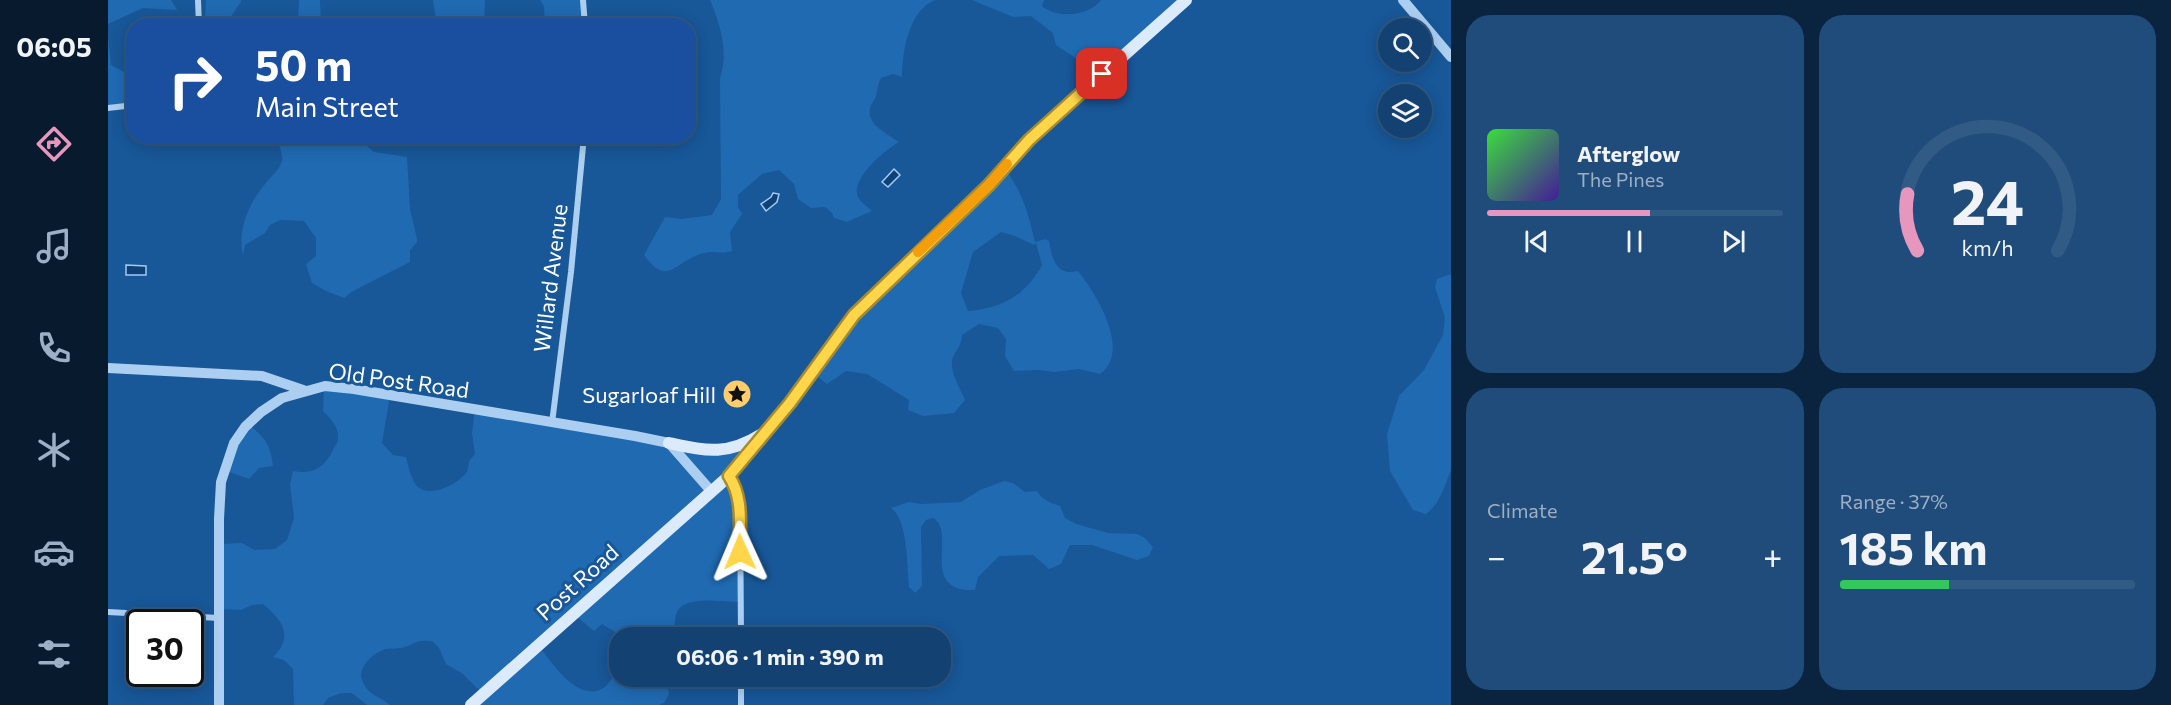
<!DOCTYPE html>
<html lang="en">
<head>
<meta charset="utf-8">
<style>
  :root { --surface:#124172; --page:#1f4c7a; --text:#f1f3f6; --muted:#9cafc4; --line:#315a84; --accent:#e797bd }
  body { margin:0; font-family:Commissioner,sans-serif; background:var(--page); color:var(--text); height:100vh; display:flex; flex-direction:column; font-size:22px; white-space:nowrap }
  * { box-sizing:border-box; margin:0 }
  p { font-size:20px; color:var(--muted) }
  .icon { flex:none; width:33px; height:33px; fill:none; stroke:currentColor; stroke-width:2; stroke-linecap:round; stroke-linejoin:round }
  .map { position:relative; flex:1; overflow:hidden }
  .side { display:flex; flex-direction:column; gap:15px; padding:15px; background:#0a243f; width:720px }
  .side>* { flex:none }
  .banner { position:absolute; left:18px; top:18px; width:570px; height:126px; border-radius:24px; box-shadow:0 3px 15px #0003,0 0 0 2px var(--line); background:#1a4fa0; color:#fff; overflow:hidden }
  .fabs { position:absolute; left:1270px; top:18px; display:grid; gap:12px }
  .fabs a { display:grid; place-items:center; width:54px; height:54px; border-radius:50%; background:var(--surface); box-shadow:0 3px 15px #0003,0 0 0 2px var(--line); font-size:30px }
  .speed { position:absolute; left:18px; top:609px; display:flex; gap:12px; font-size:30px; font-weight:700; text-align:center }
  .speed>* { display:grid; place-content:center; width:78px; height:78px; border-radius:50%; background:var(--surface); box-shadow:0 3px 15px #0003,0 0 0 2px var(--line); line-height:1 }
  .speed .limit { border:3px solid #111; border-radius:9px; background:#fff; color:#111 }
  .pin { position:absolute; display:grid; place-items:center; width:51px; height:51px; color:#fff; margin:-26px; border-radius:12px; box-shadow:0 3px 9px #0006 }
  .me { position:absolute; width:66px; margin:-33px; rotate:359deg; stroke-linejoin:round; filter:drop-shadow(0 0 4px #0008) }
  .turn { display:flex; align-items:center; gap:21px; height:126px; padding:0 30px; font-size:27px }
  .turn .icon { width:78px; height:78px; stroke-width:2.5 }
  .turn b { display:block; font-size:42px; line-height:51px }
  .big { font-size:45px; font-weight:700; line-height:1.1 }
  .side .widget { flex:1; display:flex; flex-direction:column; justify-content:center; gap:9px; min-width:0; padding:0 21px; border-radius:24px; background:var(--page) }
  .side .dial { align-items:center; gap:0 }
  .dial svg { height:156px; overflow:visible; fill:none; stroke:var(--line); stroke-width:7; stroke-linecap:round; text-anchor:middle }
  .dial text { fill:var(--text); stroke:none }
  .song { display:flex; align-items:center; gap:18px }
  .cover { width:72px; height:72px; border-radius:9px; background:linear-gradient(135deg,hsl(120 70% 55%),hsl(260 70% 35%)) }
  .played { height:6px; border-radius:3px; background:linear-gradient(90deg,var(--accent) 55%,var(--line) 55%) }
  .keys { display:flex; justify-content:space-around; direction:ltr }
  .heat { display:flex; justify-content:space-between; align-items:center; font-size:33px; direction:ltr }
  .charge { height:9px; border-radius:4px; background:linear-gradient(90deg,#34c759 37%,var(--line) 0) }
  .side .tiles { flex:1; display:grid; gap:15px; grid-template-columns:repeat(2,1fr) }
  .trip { position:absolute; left:501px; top:627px; width:342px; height:60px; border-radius:24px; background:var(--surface); box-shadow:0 3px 15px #0003,0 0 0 2px var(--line); font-weight:700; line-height:60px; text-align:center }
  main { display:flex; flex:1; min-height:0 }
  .dock { display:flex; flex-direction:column; width:108px; justify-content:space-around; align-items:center; background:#071a2e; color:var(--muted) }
  .dock .icon { width:42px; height:42px }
  .dock .current { color:var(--accent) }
  .dock b { font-size:27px; color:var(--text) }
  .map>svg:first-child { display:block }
</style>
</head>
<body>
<main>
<nav class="dock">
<b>06:05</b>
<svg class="icon current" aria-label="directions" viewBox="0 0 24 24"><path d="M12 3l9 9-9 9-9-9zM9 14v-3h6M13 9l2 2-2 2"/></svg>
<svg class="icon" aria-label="music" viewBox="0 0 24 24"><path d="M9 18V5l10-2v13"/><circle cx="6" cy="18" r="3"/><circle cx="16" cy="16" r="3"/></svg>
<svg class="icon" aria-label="phone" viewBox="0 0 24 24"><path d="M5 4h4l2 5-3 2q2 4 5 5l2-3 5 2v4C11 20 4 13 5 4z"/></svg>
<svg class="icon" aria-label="climate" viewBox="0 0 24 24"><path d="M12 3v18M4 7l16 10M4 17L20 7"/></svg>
<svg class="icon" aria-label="car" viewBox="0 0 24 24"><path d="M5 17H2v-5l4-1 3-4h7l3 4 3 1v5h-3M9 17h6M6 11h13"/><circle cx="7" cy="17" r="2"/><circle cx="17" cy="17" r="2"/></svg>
<svg class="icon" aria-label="filters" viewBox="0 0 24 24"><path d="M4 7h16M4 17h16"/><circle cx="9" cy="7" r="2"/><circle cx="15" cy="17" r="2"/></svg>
</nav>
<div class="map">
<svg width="1343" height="705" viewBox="0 0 1343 705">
  <rect width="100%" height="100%" fill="#185798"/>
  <!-- green -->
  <path fill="#206ab2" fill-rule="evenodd" d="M0 0H63L69 10 35 8 0 24Z
    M98 0H133V2L117 25H103L97 19Z
    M191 0H212L213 25H190Z
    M325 0H377L376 25H329Z
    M432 0H474L476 25H437L436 6Z
    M602 0H827C801 10 794 52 794 77L785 74 773 78C769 86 770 89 768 96 767 101 762 104 762 109 758 124 781 135 791 142 777 150 742 179 750 197 753 203 760 207 764 211L739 222 726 218 724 213 717 207 703 208 690 199 686 184 671 170 654 174 630 195V207L634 214 622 232 624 251C614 255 606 250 596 253 567 260 560 289 536 255L557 217 574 219 604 215 613 199 612 78C621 52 612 24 602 0Z
    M864 0H936L934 6C949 19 982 16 993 0H1078L993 75 948 45 945 33 923 16 905 17Z
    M0 36 3 65 25 77V103L0 106Z
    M156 137H248L266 152 299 157 302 209 309 239V242L302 250V262L245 291 236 298 218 291 204 283 198 264 208 256V238L196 221 172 220 162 225 157 233 137 245 135 255C129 230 141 203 157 184 163 176 171 171 174 161 175 157 173 152 172 147Z
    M897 168C916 197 919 209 927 242L937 239 941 241C944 258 948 277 970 271 988 293 1024 352 992 374L971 369 947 372 930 370 906 371 897 356 898 339 890 328 871 324 854 335C853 347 849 348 845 357 840 370 852 388 857 400L846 413 815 416 800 410 801 400 759 374 738 371 719 384 702 371 704 366ZM893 232 907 236 926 245 928 243 934 265C917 296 894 308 860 311L853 293 865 252Z
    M1343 274V470C1337 485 1332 504 1318 514L1305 510 1282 471 1279 434 1291 396 1316 370 1335 335 1337 318 1327 287 1329 279Z
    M216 386 282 395 274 443 285 455 298 457C300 465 303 478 308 485 321 500 350 484 359 472L361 461 367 454 364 433 367 408 605 449 655 432 621 474 632 500 631 602C614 602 573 594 568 615 565 626 570 627 561 637L511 638 509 633 494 624 486 631 464 613 430 645C445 664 471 705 497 687 504 679 509 674 511 664L512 676 557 677 561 694 556 703 551 705H361L373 692 355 674 338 664 331 648 324 641C311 639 308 643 297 647 291 649 284 648 278 649 266 652 249 667 254 680 259 695 272 696 282 705H259L244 693H233L220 698 215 705H186L185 669 176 660 165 657C186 636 175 621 155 604L144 605 133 610 110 609 112 544 134 543 146 550 167 549 179 540 186 518 182 484 185 471C206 475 217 467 226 448 227 445 230 443 230 439 232 428 222 418 215 411Z
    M140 424C157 438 162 443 165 466L151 468 141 479 116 470Z
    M896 481 905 483 917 492 929 491C934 500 943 503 952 506L957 518 968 524 1000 533 1029 534 1037 538 1045 547 1041 556 1029 560 984 545H962L953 564 941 569 925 555 891 556 870 577 867 590C809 592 850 532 825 518L818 520 813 527 814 586 807 593 801 587C799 568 800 519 783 508L801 502 813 504 853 502 872 490Z"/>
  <!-- water -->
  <path fill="#104176" stroke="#9fcbf4" stroke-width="1.5" d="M786 169 792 175 780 187 774 182Z
    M665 193 671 194 669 202 658 211 653 204 663 197Z
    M18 265 38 266V275H18Z"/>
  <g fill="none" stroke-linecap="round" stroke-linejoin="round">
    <!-- minor -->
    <path stroke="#accff1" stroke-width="6" d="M90 0 91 26
      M475 0 477 26
      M0 108 26 105
      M444 423 463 272 476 136
      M621 476 628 486 632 497 633 638
      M0 612 111 618
      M633 676V705"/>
    <!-- tertiary -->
    <path stroke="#accff1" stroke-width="10" d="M1295 0 1343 57
      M0 368 154 376 198 391
      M111 705V519L113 482 126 443 137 427 153 412 174 398 217 386 246 389 527 436 561 443 603 491"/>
    <!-- secondary -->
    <path stroke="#dbebfc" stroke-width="12" d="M561 443C599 451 619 456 654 434
      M363 705 621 476 682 403 746 315 881 185 921 140 1078 0"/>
  </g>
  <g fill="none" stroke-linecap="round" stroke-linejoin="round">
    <!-- route casing -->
    <g stroke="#a68a30" stroke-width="15">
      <path id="route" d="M632 552C631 526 636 499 621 476L682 403 746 315 881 185 921 140 994 74"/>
    </g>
    <!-- route -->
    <use href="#route" stroke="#ffd54a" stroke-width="10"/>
    <!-- slow -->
    <path stroke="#f59e0b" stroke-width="10" d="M810 252 881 185 899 164"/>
  </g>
  <!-- icons -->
  <defs>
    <g id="sight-disc" transform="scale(1.5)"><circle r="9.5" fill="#ffcd6c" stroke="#185798"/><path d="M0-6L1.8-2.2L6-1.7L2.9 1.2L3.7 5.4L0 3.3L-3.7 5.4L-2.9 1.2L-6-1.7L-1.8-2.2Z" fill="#111"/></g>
  </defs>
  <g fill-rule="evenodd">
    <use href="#sight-disc" x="629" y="394"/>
  </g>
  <g text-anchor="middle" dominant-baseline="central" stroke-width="6" stroke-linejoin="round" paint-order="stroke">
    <!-- street labels -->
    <g font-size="22" fill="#fff" stroke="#185798">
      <text transform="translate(442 278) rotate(-83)">Willard Avenue</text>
      <text transform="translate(291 380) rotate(8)">Old Post Road</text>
      <text transform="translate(469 582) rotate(-42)">Post Road</text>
    </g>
    <!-- poi labels -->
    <g font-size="22" fill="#fff" stroke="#185798" text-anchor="end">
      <text x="608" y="394">Sugarloaf Hill</text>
    </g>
  </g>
</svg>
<div class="fabs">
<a><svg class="icon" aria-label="search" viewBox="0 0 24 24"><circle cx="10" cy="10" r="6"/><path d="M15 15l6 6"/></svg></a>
<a><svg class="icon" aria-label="layers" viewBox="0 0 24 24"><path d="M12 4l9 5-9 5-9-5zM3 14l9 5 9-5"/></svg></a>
</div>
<div class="speed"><div class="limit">30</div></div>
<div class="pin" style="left:994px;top:74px;background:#d93025"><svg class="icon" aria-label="arrive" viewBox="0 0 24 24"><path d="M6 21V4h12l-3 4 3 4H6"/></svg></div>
<svg class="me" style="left:632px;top:552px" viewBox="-20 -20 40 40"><path d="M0-17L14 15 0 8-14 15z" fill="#ffd54a" stroke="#fff" stroke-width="4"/></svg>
<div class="trip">06:06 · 1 min · 390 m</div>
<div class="banner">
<div class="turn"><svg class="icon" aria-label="right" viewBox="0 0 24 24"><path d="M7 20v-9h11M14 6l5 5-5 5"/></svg><div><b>50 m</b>Main Street</div></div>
</div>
</div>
<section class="side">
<div class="tiles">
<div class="widget">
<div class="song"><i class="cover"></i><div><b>Afterglow</b><p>The Pines</p></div></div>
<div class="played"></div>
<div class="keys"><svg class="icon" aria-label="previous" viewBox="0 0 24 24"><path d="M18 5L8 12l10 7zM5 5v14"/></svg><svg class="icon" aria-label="pause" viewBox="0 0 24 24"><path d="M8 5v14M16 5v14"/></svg><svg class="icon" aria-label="next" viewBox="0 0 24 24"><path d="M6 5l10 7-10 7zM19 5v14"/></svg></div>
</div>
<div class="widget dial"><svg viewBox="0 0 100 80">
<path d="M14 69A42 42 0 1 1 86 69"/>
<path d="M14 69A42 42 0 0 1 9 40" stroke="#e797bd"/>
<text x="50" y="56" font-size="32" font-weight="700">24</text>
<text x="50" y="72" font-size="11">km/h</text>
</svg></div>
<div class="widget"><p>Climate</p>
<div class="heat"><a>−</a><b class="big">21.5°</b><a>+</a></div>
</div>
<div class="widget"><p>Range · 37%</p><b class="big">185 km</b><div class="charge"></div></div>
</div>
</section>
</main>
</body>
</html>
